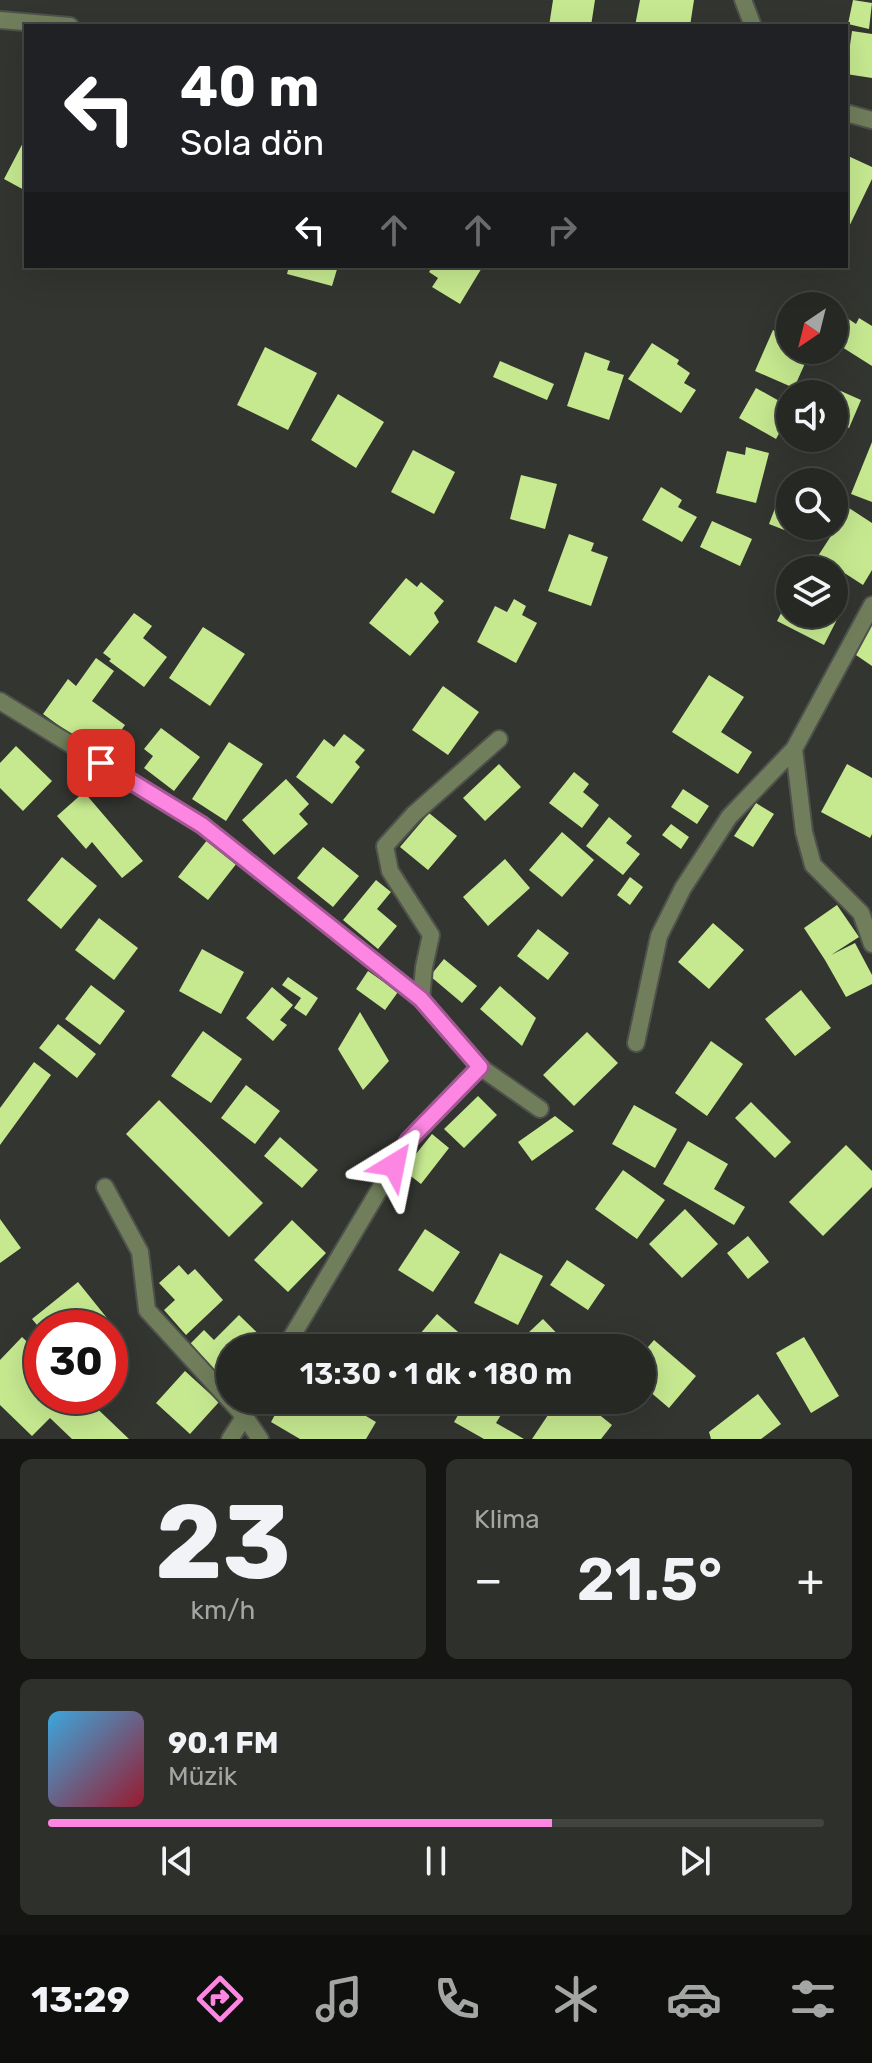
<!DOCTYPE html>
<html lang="tr">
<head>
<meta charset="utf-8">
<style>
  :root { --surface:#262824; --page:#2e302c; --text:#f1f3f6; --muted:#a4a6a6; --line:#424441; --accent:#fd86e3 }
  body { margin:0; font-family:Rubik,sans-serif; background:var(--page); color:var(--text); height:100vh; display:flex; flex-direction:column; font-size:30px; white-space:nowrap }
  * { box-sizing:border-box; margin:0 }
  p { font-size:26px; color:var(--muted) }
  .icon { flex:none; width:44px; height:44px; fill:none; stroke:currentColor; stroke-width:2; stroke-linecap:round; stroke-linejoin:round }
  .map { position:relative; height:1439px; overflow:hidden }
  .sheet { display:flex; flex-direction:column; gap:20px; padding:20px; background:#151614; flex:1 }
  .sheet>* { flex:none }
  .guide { position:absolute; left:24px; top:24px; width:824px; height:244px; border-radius:0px; box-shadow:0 8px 32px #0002,0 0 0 2px var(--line); background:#202124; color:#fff; overflow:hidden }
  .needle { width:52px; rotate:215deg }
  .buttons { position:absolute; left:776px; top:292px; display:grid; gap:16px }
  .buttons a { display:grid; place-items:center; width:72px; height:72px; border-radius:50%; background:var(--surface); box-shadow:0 8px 32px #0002,0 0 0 2px var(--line); font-size:40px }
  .speed { position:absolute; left:24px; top:1310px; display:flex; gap:16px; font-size:40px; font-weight:700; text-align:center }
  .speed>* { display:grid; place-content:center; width:104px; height:104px; border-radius:50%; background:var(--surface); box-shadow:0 8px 32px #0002,0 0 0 2px var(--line); line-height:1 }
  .speed .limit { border:12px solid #d22; background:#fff; color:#111 }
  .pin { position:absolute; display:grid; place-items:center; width:68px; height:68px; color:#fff; margin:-34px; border-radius:16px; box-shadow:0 4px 12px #0006 }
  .me { position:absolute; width:88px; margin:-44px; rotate:35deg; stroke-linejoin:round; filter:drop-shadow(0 0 6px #0008) }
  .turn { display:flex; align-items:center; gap:28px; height:168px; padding:0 24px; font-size:36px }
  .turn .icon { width:104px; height:104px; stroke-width:2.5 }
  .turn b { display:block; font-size:56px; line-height:68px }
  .lanes { display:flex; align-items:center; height:76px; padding:0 24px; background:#0003; justify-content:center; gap:40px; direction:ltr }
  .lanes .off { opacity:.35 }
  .big { font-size:60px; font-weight:600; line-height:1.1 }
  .sheet .widget { flex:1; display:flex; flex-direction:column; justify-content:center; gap:12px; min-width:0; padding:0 28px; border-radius:12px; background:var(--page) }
  .sheet .dial { align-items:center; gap:0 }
  .dial b { font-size:104px; line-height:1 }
  .song { display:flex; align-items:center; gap:24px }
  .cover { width:96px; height:96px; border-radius:12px; background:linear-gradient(135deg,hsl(200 70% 55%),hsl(350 70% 35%)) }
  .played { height:8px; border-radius:4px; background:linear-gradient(90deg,var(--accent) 65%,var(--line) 65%) }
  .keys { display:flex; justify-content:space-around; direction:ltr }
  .heat { display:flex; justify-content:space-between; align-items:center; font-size:44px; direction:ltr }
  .sheet .tiles { flex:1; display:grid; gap:20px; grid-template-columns:1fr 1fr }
  .widget:last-child { grid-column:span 2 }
  .trip { position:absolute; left:216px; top:1334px; width:440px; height:80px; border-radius:40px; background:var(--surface); box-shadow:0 8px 32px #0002,0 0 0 2px var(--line); font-weight:600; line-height:80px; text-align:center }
  .tabs { display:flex; height:128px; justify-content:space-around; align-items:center; background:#0f100e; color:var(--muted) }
  .tabs .icon { width:56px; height:56px }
  .tabs .selected { color:var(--accent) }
  .tabs b { font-size:36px; color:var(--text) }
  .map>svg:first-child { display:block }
</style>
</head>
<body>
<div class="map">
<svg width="872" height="1439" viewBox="0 0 872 1439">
  <rect width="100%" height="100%" fill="#333530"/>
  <!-- building -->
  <path fill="#c6e990" d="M553 0H595L591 26H549Z
    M640 0H694L690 26H635Z
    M853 0 872 3 869 29 848 24Z
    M852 31 872 34V78L846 74Z
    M26 137V191L4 179Z
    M846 155 872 167V179L846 233Z
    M289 266H338L332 286 287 274Z
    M433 266H483L460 304 432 287 438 278 429 272Z
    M844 316 856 324 859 318 872 326V366L834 342V332Z
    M773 330 790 338V350H811L794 388 755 371Z
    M652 343 679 360 677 364 690 373 684 383 696 390 681 413 628 379Z
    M265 347 317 373 288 430 237 405Z
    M585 352 610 361 607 370 624 375 609 420 567 406Z
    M500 361 554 384 547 400 493 377Z
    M825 384 861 400 849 428 834 421V394H821Z
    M756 388 790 407V413L776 439 739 418Z
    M338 394 384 422 356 468 311 440Z
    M872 442V502L851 494Z
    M746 447 769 453 756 503 716 493 727 451 745 455Z
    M413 450 455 472 434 514 391 492Z
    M521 475 557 484 545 529 510 519Z
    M785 482 790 484V526H816L810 540 769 524Z
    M661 487 682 500 678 507 697 517 682 542 642 520Z
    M849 508 872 523V570L863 585 818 556Z
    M712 521 752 539 740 566 700 547Z
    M569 534 594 543 591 551 608 557 591 606 548 591Z
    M406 578 417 587 421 582 444 601 434 613 439 622 410 656 369 623Z
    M834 594 847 600 824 645 777 621 790 596V614H834Z
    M514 599 526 606 522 615 537 623 516 663 477 642 495 606 507 612Z
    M134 613 152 626 143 638 167 657 144 687 109 661 111 659 103 653Z
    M872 624V666L853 653Z
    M203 627 245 654 210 706 169 678Z
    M96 658 114 671 92 701 125 725 102 757 43 714 68 679 76 686Z
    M709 675 744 697 721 732 752 752 738 774 672 732Z
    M443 686 479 712 448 755 412 730Z
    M161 728 200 757 174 791 144 768 153 756 144 749Z
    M344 734 365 750 355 762 360 767 332 804 296 777 324 739 334 747Z
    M229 742 263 764 226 821 192 799Z
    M16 746 52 781 23 811 0 788V763Z
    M499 764 521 787 485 821 463 798Z
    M847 764 872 778V834L870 838 821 812Z
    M574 772 589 784 583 792 599 805 582 828 549 803Z
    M286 779 309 804 299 814 308 824 274 855 242 820Z
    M683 789 709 806 697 824 671 807Z
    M84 792 143 861 122 878 92 842 86 849 57 816Z
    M756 803 774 814 753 847 734 836Z
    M429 813 457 836 428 870 400 847Z
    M609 817 632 836 626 843 640 854 623 875 586 846Z
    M671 824 689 837 681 849 662 835Z
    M562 832 594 860 562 897 529 870Z
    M208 839 237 863 208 900 178 877Z
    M323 847 359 876 333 907 297 878Z
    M62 857 97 886 61 929 27 900Z
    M505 859 530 888 488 926 463 897Z
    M630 877 643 887 630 905 617 895Z
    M376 880 391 892 377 909 397 926 378 949 343 920Z
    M837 905 859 937 831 955 855 943 872 975V984L846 997 825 960 804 928Z
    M99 918 138 948 114 980 75 950Z
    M713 923 744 950 709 989 678 962Z
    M538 929 569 953 548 980 517 956Z
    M202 949 244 972 221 1014 179 991Z
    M444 959 477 986 462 1003 430 976Z
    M368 971 398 992 385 1010 356 989Z
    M288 977 318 998 306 1016 294 1008 301 998 282 985Z
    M91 985 125 1011 100 1045 65 1019Z
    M500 986 536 1018 522 1046 480 1009Z
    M272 987 293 1005 280 1020 287 1025 273 1041 246 1018Z
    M801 990 831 1028 795 1056 765 1019Z
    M360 1012 389 1061 363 1090 338 1049Z
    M58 1024 96 1054 77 1078 39 1048Z
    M203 1031 242 1059 211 1103 171 1076Z
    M587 1032 618 1063 574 1106 543 1075Z
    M711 1041 743 1064 707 1116 675 1093Z
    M34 1062 51 1075 0 1145V1108Z
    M246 1085 280 1111 255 1144 221 1118Z
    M478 1096 497 1115 464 1148 444 1129Z
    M159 1100 263 1203 229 1237 126 1134Z
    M751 1102 791 1142 775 1158 735 1118Z
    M634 1105 677 1129 655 1168 612 1144Z
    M555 1116 574 1131 532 1161 518 1142Z
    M432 1134 449 1148 421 1184 403 1170Z
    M280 1137 318 1170 302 1188 264 1156Z
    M688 1141 728 1164 714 1189 745 1207 734 1225 663 1184Z
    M846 1145 872 1171V1187L823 1236 789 1202Z
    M623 1170 665 1200 637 1239 595 1209Z
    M685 1209 718 1244 682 1278 649 1244Z
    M0 1219 21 1248 0 1263Z
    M292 1220 326 1253 288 1292 254 1260Z
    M425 1229 460 1252 433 1292 398 1270Z
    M748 1236 769 1262 748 1279 727 1253Z
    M500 1253 543 1276 518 1325 474 1303Z
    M567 1260 605 1285 588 1310 550 1285Z
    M179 1265 188 1275 195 1269 223 1300 186 1335 164 1310 175 1300 159 1283Z
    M78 1282 115 1328 110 1331V1328H42V1331L32 1319Z
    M437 1314 477 1348H408Z
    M239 1315 268 1343 263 1348H230V1382L228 1385 188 1346 204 1330 214 1340Z
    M543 1319 571 1348H512Z
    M351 1334 377 1348H343Z
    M22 1337 42 1356V1396H84L129 1439H72L50 1418 32 1436 0 1405V1360Z
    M804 1337 839 1396 811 1413 776 1353Z
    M654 1340 696 1376 669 1408 642 1385V1354Z
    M185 1371 219 1402 190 1434 156 1403Z
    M758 1394 781 1424 761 1439H711L709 1432Z
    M283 1400H339L376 1422 366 1439H300L271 1422Z
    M467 1400H510L496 1423 524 1439H484L454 1422Z
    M558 1400H581L612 1425 601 1439H532Z"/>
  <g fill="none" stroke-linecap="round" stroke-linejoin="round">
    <!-- minor casing -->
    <g stroke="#4f514c" stroke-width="20">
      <path id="minor" d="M0 20 70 26
        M846 113 872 120
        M0 701 202 825 421 999 480 1067 540 1109
        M794 749 804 832 813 865 861 913 872 944
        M421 999 424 967 431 935 390 871 385 846 414 814 499 739
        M636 1043 659 936 683 888 729 817 794 749 872 605
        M105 1187 140 1252 147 1310 245 1417 260 1439
        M285 1348 409 1140 480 1067
        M230 1439 255 1400"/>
    </g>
    <!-- tertiary casing -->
    <g stroke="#4f514c" stroke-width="20">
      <path id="tertiary" d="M743 0 753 26"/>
    </g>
    <!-- minor -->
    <use href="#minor" stroke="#707e5b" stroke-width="16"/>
    <!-- tertiary -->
    <use href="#tertiary" stroke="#707e5b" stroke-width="16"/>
  </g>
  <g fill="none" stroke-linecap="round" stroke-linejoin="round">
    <!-- route casing -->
    <g stroke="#a45794" stroke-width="20">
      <path id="route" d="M101 763 202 825 421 999 480 1067 409 1140 394 1165"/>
    </g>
    <!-- route -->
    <use href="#route" stroke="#fd86e3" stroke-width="14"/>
  </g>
</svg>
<div class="buttons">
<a><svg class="needle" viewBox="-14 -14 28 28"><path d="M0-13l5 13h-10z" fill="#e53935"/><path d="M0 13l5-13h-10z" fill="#a4a6a6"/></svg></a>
<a><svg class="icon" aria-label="sound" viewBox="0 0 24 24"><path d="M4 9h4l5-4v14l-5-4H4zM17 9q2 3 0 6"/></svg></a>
<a><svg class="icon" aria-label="search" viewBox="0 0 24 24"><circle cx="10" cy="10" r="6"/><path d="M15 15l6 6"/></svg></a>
<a><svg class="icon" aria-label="layers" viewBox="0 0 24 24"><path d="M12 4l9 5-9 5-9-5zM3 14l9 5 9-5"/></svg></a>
</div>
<div class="speed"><div class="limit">30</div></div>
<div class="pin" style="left:101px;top:763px;background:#d93025"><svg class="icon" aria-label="arrive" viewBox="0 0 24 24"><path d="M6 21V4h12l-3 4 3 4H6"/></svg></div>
<svg class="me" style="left:394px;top:1165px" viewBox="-20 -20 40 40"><path d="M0-17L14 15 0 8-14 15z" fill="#fd86e3" stroke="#fff" stroke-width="4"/></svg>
<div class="trip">13:30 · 1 dk · 180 m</div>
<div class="guide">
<div class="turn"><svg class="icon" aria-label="left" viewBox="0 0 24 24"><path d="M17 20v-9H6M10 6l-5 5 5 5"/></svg><div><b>40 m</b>Sola dön</div></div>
<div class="lanes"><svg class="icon" aria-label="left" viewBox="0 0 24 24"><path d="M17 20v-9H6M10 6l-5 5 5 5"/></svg><svg class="icon off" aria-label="ahead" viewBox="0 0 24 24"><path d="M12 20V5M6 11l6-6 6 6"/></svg><svg class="icon off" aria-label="ahead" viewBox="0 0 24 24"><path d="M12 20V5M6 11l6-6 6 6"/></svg><svg class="icon off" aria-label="right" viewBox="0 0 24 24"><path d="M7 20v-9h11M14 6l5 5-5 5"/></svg></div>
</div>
</div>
<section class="sheet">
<div class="tiles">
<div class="widget dial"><b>23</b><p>km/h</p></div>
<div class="widget"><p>Klima</p>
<div class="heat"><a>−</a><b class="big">21.5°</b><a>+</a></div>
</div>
<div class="widget">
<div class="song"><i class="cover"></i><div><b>90.1 FM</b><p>Müzik</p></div></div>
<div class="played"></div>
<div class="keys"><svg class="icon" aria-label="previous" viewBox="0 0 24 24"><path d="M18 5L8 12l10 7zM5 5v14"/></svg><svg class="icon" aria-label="pause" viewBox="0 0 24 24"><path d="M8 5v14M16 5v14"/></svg><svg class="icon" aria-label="next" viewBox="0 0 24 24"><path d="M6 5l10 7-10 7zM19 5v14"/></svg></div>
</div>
</div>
</section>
<nav class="tabs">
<b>13:29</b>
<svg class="icon selected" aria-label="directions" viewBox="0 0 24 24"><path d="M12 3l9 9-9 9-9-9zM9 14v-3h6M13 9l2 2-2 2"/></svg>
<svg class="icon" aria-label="music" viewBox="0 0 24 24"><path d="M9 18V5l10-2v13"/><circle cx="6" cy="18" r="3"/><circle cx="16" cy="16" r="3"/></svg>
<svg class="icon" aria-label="phone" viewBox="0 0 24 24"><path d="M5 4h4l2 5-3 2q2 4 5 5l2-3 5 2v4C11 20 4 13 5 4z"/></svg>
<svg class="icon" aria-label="climate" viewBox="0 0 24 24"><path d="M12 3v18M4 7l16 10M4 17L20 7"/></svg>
<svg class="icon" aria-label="car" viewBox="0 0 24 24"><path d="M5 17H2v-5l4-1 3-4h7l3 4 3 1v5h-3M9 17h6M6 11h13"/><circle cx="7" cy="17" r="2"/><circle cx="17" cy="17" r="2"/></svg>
<svg class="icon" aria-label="filters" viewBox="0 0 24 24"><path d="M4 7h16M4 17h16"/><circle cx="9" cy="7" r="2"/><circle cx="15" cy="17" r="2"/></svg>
</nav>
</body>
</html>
